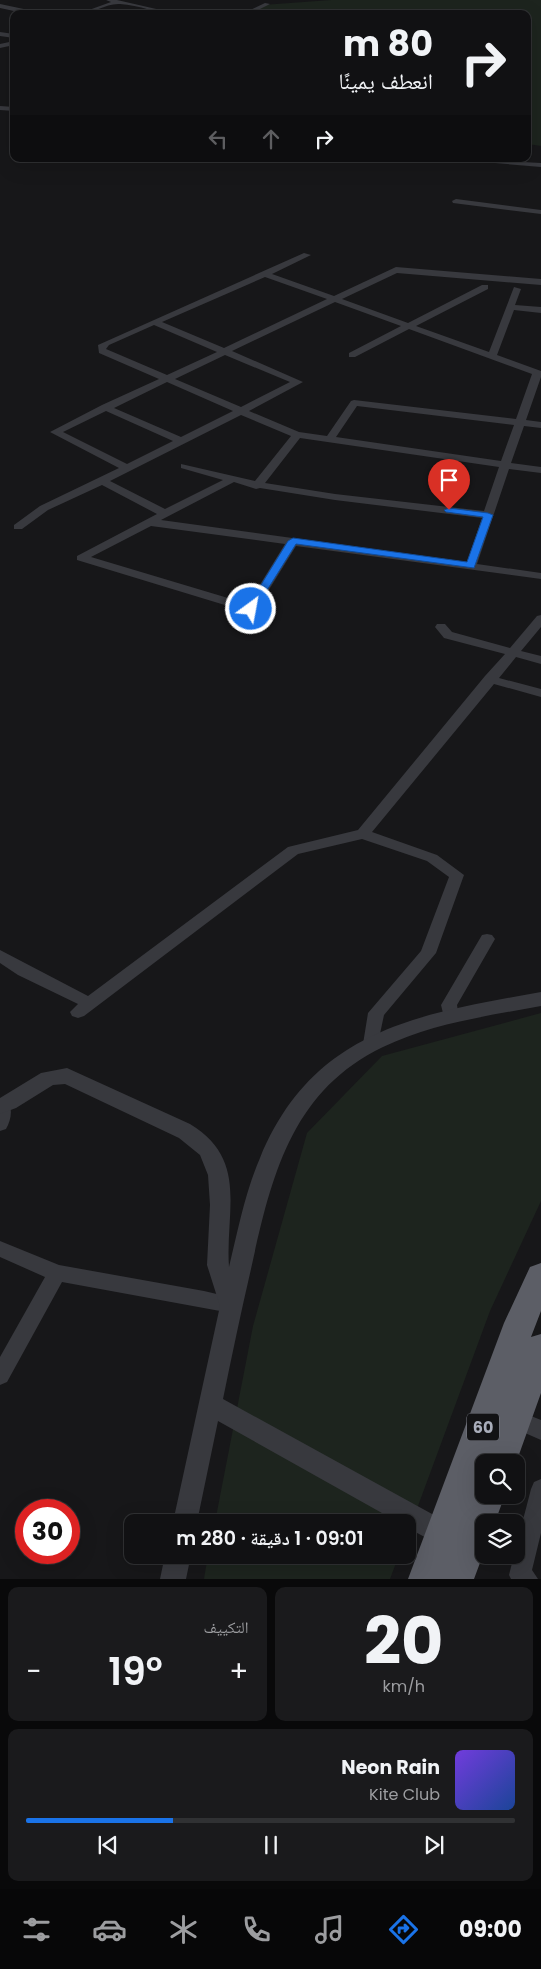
<!DOCTYPE html>
<html lang="ar">
<head>
<meta charset="utf-8">
<style>
  :root { --surface:#111113; --page:#1a1a1c; --text:#f1f3f6; --muted:#9c9da0; --line:#303133; --accent:#1a73e8 }
  body { margin:0; font-family:Poppins,"Noto Naskh Arabic",sans-serif; background:var(--page); color:var(--text); direction:rtl; height:100vh; display:flex; flex-direction:column; font-size:19px; white-space:nowrap }
  * { box-sizing:border-box; margin:0 }
  p { font-size:16px; color:var(--muted) }
  .icon { flex:none; width:28px; height:28px; fill:none; stroke:currentColor; stroke-width:2; stroke-linecap:round; stroke-linejoin:round }
  .map { position:relative; height:1579px; overflow:hidden; direction:ltr }
  .details { display:flex; flex-direction:column; gap:8px; padding:8px; background:#09090a; flex:1 }
  .details>* { flex:none }
  .hud { position:absolute; left:10px; top:10px; width:521px; height:152px; border-radius:10px; box-shadow:0 5px 20px #0002,0 0 0 1px var(--line); direction:rtl; background:#111113; color:var(--text); overflow:hidden }
  .buttons { position:absolute; left:475px; top:1454px; display:grid; gap:10px }
  .buttons a { display:grid; place-items:center; width:50px; height:50px; border-radius:10px; background:var(--surface); box-shadow:0 5px 20px #0002,0 0 0 1px var(--line); font-size:25px }
  .speed { position:absolute; left:15px; top:1499px; display:flex; gap:10px; font-size:25px; font-weight:700; text-align:center }
  .speed>* { display:grid; place-content:center; width:65px; height:65px; border-radius:50%; background:var(--surface); box-shadow:0 5px 20px #0002,0 0 0 1px var(--line); line-height:1 }
  .speed .limit { border:8px solid #d22; background:#fff; color:#111 }
  .pin { position:absolute; display:grid; place-items:center; width:42px; height:42px; color:#fff; margin:-51px -21px; border-radius:50% 50% 50% 0; rotate:-45deg; box-shadow:0 0 5px #0007 }
  .pin .icon { rotate:45deg }
  .me { position:absolute; width:55px; margin:-28px; rotate:32deg; stroke-linejoin:round; filter:drop-shadow(0 0 4px #0008) }
  .turn { display:flex; align-items:center; gap:18px; height:105px; padding:0 15px; font-size:22px }
  .turn .icon { width:65px; height:65px; stroke-width:2.5 }
  .turn b { display:block; font-size:35px; line-height:42px }
  .lanes { display:flex; align-items:center; height:48px; padding:0 15px; background:#0003; justify-content:center; gap:25px; direction:ltr }
  .lanes .off { opacity:.35 }
  .big { font-size:38px; font-weight:600; line-height:1.1 }
  .details .tile { flex:1; display:flex; flex-direction:column; justify-content:center; gap:8px; min-width:0; padding:0 18px; border-radius:10px; background:var(--page) }
  .details .dial { align-items:center; gap:0 }
  .dial b { font-size:65px; line-height:1 }
  .song { display:flex; align-items:center; gap:15px }
  .cover { width:60px; height:60px; border-radius:8px; background:linear-gradient(135deg,hsl(260 70% 55%),hsl(220 70% 35%)) }
  .played { height:5px; border-radius:2px; background:linear-gradient(90deg,var(--accent) 30%,var(--line) 30%) }
  .keys { display:flex; justify-content:space-around; direction:ltr }
  .heat { display:flex; justify-content:space-between; align-items:center; font-size:28px; direction:ltr }
  .details .tiles { flex:1; display:grid; gap:8px; grid-template-columns:1fr 1fr }
  .tile:last-child { grid-column:span 2 }
  .trip { position:absolute; left:124px; top:1514px; width:292px; height:50px; border-radius:10px; background:var(--surface); box-shadow:0 5px 20px #0002,0 0 0 1px var(--line); font-weight:600; line-height:50px; text-align:center; direction:rtl }
  .tab-bar { display:flex; height:80px; justify-content:space-around; align-items:center; background:#070708; color:var(--muted) }
  .tab-bar .icon { width:35px; height:35px }
  .tab-bar .current { color:var(--accent) }
  .tab-bar b { font-size:22px; color:var(--text) }
  .map>svg:first-child { display:block }
</style>
</head>
<body>
<div class="map">
<svg width="541" height="1579" viewBox="0 0 541 1579">
  <rect width="100%" height="100%" fill="#171719"/>
  <!-- green -->
  <path fill="#1d241e" d="M331 0H541V146L528 144V14H254L263 5Z
    M541 1013V1201L490 1311 408 1533V1522H215L253 1326 307 1133 382 1056Z
    M208 1555H399L390 1579H204Z"/>
  <g fill="none" stroke-linecap="round" stroke-linejoin="round">
    <!-- minor -->
    <path fill="#38393e" fill-rule="evenodd" d="M106 0H117L178 14C158 14 139 5 120 4 106 3 93 14 78 14L111 2Z
      M265 3 270 4 250 14H242Z
      M0 4 38 12 41 14H28L0 8Z
      M0 32 14 34V38L0 36Z
      M14 41V45L0 48V44Z
      M0 106 14 107V111L0 110Z
      M467 159 541 163V167L471 161Z
      M456 199 541 210V214L453 203 452 201Z
      M304 253 311 255 272 274 334 296 396 267 541 279V285L397 273 342 299 408 323 482 285H488V289L416 326 489 352 514 287 521 289 515 305 541 307V313L514 310 497 355 541 371V377L526 420 541 422V428L524 426 511 463 541 467V473L509 469 477 564 541 573V579L296 546 257 609 251 613 77 560V556L157 514 102 485 48 510 22 529H14V525L40 506 119 468 50 432 102 405 159 379 99 353 98 345ZM265 277 327 299 224 348 162 322ZM335 302 401 326 349 353V357H355L409 329 532 374 516 419 354 400 351 401 327 436 299 432 249 411 303 382 232 351ZM154 325 217 352 167 375 106 349 109 345ZM225 355 290 382 241 407 175 379ZM167 382 233 411 181 437 114 408ZM357 406 514 425 501 461 336 437ZM106 411 173 441 127 464 63 432ZM241 415 291 436 255 481 181 464V468L223 480 165 509 110 481ZM300 438 499 467 484 511 335 494 265 483ZM234 482 256 489 260 488 335 500 482 518 467 562 161 520ZM151 526 285 544 248 604 91 557Z
      M541 615V627L521 651 541 656V664L516 657 499 678 541 689V697L494 684 372 832 437 855 464 875 436 953 384 1015 377 1048 371 1050 365 1048 363 1044 368 1013 421 951 449 877 427 861 362 839 298 854 84 1016 78 1018 72 1016 70 1012 78 1004 18 975 0 963V950L88 996 288 847 358 830 485 676 505 654 444 638 435 627 437 624H445L452 632 510 648 537 616Z
      M487 934 492 935 495 939 457 1005 459 1017 457 1021 451 1023 445 1021 441 1005 482 935Z
      M2 1099 8 1101C13 1110 11 1120 6 1129L0 1131V1100Z
      M0 1241 59 1265 204 1291 238 1299 240 1305 238 1311 231 1313 62 1282 7 1382 0 1385V1357L45 1277 0 1257Z
      M516 1410 541 1420V1440L509 1426 506 1419 509 1412Z
      M541 1479V1533L532 1570 538 1579H511L509 1575 514 1555H516V1547L531 1489 534 1482Z"/>
    <!-- tertiary -->
    <path fill="#38393e" fill-rule="evenodd" d="M541 992V1006C488 1016 433 1023 383 1047 291 1091 271 1178 251 1269 241 1312 232 1355 223 1399L452 1525 456 1534 452 1543 443 1547 408 1528V1522H398L218 1421 197 1522H173L220 1306 207 1265 210 1205 208 1175 200 1155 179 1138 65 1084 53 1085 16 1108 0 1114V1098L41 1073 67 1068 190 1124C249 1160 225 1211 229 1267 238 1230 245 1193 260 1158 313 1029 419 1014 541 992Z
      M165 1555H191L186 1579H160Z"/>
    <!-- trunk -->
    <path fill="#5c5e66" fill-rule="evenodd" d="M541 1263V1311L531 1337 541 1334V1393L516 1463 484 1462 480 1482 484 1480V1495H505L495 1522H484V1552L474 1579H408L504 1323 530 1267Z"/>
  </g>
  <!-- route -->
  <path fill="#1a73e8" stroke="#114b97" d="M449 508 488 513 493 515 474 568 296 544 254 611 246 609 288 541 293 538 467 562 483 517 446 512 444 510Z"/>
  <g text-anchor="middle" dominant-baseline="central" stroke-width="5" stroke-linejoin="round" paint-order="stroke">
    <!-- shield labels -->
    <rect fill="#121214" stroke="#7c7e88" stroke-width="1" x="467" y="1413.5" width="32" height="27" rx="4"/>
    <g font-size="16" font-weight="bold" fill="#a9adba">
      <text x="483" y="1427">60</text>
    </g>
  </g>
</svg>
<div class="buttons">
<a><svg class="icon" aria-label="search" viewBox="0 0 24 24"><circle cx="10" cy="10" r="6"/><path d="M15 15l6 6"/></svg></a>
<a><svg class="icon" aria-label="layers" viewBox="0 0 24 24"><path d="M12 4l9 5-9 5-9-5zM3 14l9 5 9-5"/></svg></a>
</div>
<div class="speed"><div class="limit">30</div></div>
<div class="pin" style="left:449px;top:510px;background:#d93025"><svg class="icon" aria-label="arrive" viewBox="0 0 24 24"><path d="M6 21V4h12l-3 4 3 4H6"/></svg></div>
<svg class="me" style="left:251px;top:609px" viewBox="-20 -20 40 40"><circle r="17" fill="#1a73e8" stroke="#fff" stroke-width="3"/><path d="M0-11L8 9 0 5-8 9z" fill="#fff"/></svg>
<div class="trip">09:01 · 1 دقيقة · 280 m</div>
<div class="hud">
<div class="turn"><svg class="icon" aria-label="right" viewBox="0 0 24 24"><path d="M7 20v-9h11M14 6l5 5-5 5"/></svg><div><b>80 m</b>انعطف يمينًا</div></div>
<div class="lanes"><svg class="icon off" aria-label="left" viewBox="0 0 24 24"><path d="M17 20v-9H6M10 6l-5 5 5 5"/></svg><svg class="icon off" aria-label="ahead" viewBox="0 0 24 24"><path d="M12 20V5M6 11l6-6 6 6"/></svg><svg class="icon" aria-label="right" viewBox="0 0 24 24"><path d="M7 20v-9h11M14 6l5 5-5 5"/></svg></div>
</div>
</div>
<section class="details">
<div class="tiles">
<div class="tile dial"><b>20</b><p>km/h</p></div>
<div class="tile"><p>التكييف</p>
<div class="heat"><a>−</a><b class="big">19°</b><a>+</a></div>
</div>
<div class="tile">
<div class="song"><i class="cover"></i><div><b>Neon Rain</b><p>Kite Club</p></div></div>
<div class="played"></div>
<div class="keys"><svg class="icon" aria-label="previous" viewBox="0 0 24 24"><path d="M18 5L8 12l10 7zM5 5v14"/></svg><svg class="icon" aria-label="pause" viewBox="0 0 24 24"><path d="M8 5v14M16 5v14"/></svg><svg class="icon" aria-label="next" viewBox="0 0 24 24"><path d="M6 5l10 7-10 7zM19 5v14"/></svg></div>
</div>
</div>
</section>
<nav class="tab-bar">
<b>09:00</b>
<svg class="icon current" aria-label="directions" viewBox="0 0 24 24"><path d="M12 3l9 9-9 9-9-9zM9 14v-3h6M13 9l2 2-2 2"/></svg>
<svg class="icon" aria-label="music" viewBox="0 0 24 24"><path d="M9 18V5l10-2v13"/><circle cx="6" cy="18" r="3"/><circle cx="16" cy="16" r="3"/></svg>
<svg class="icon" aria-label="phone" viewBox="0 0 24 24"><path d="M5 4h4l2 5-3 2q2 4 5 5l2-3 5 2v4C11 20 4 13 5 4z"/></svg>
<svg class="icon" aria-label="climate" viewBox="0 0 24 24"><path d="M12 3v18M4 7l16 10M4 17L20 7"/></svg>
<svg class="icon" aria-label="car" viewBox="0 0 24 24"><path d="M5 17H2v-5l4-1 3-4h7l3 4 3 1v5h-3M9 17h6M6 11h13"/><circle cx="7" cy="17" r="2"/><circle cx="17" cy="17" r="2"/></svg>
<svg class="icon" aria-label="filters" viewBox="0 0 24 24"><path d="M4 7h16M4 17h16"/><circle cx="9" cy="7" r="2"/><circle cx="15" cy="17" r="2"/></svg>
</nav>
</body>
</html>
